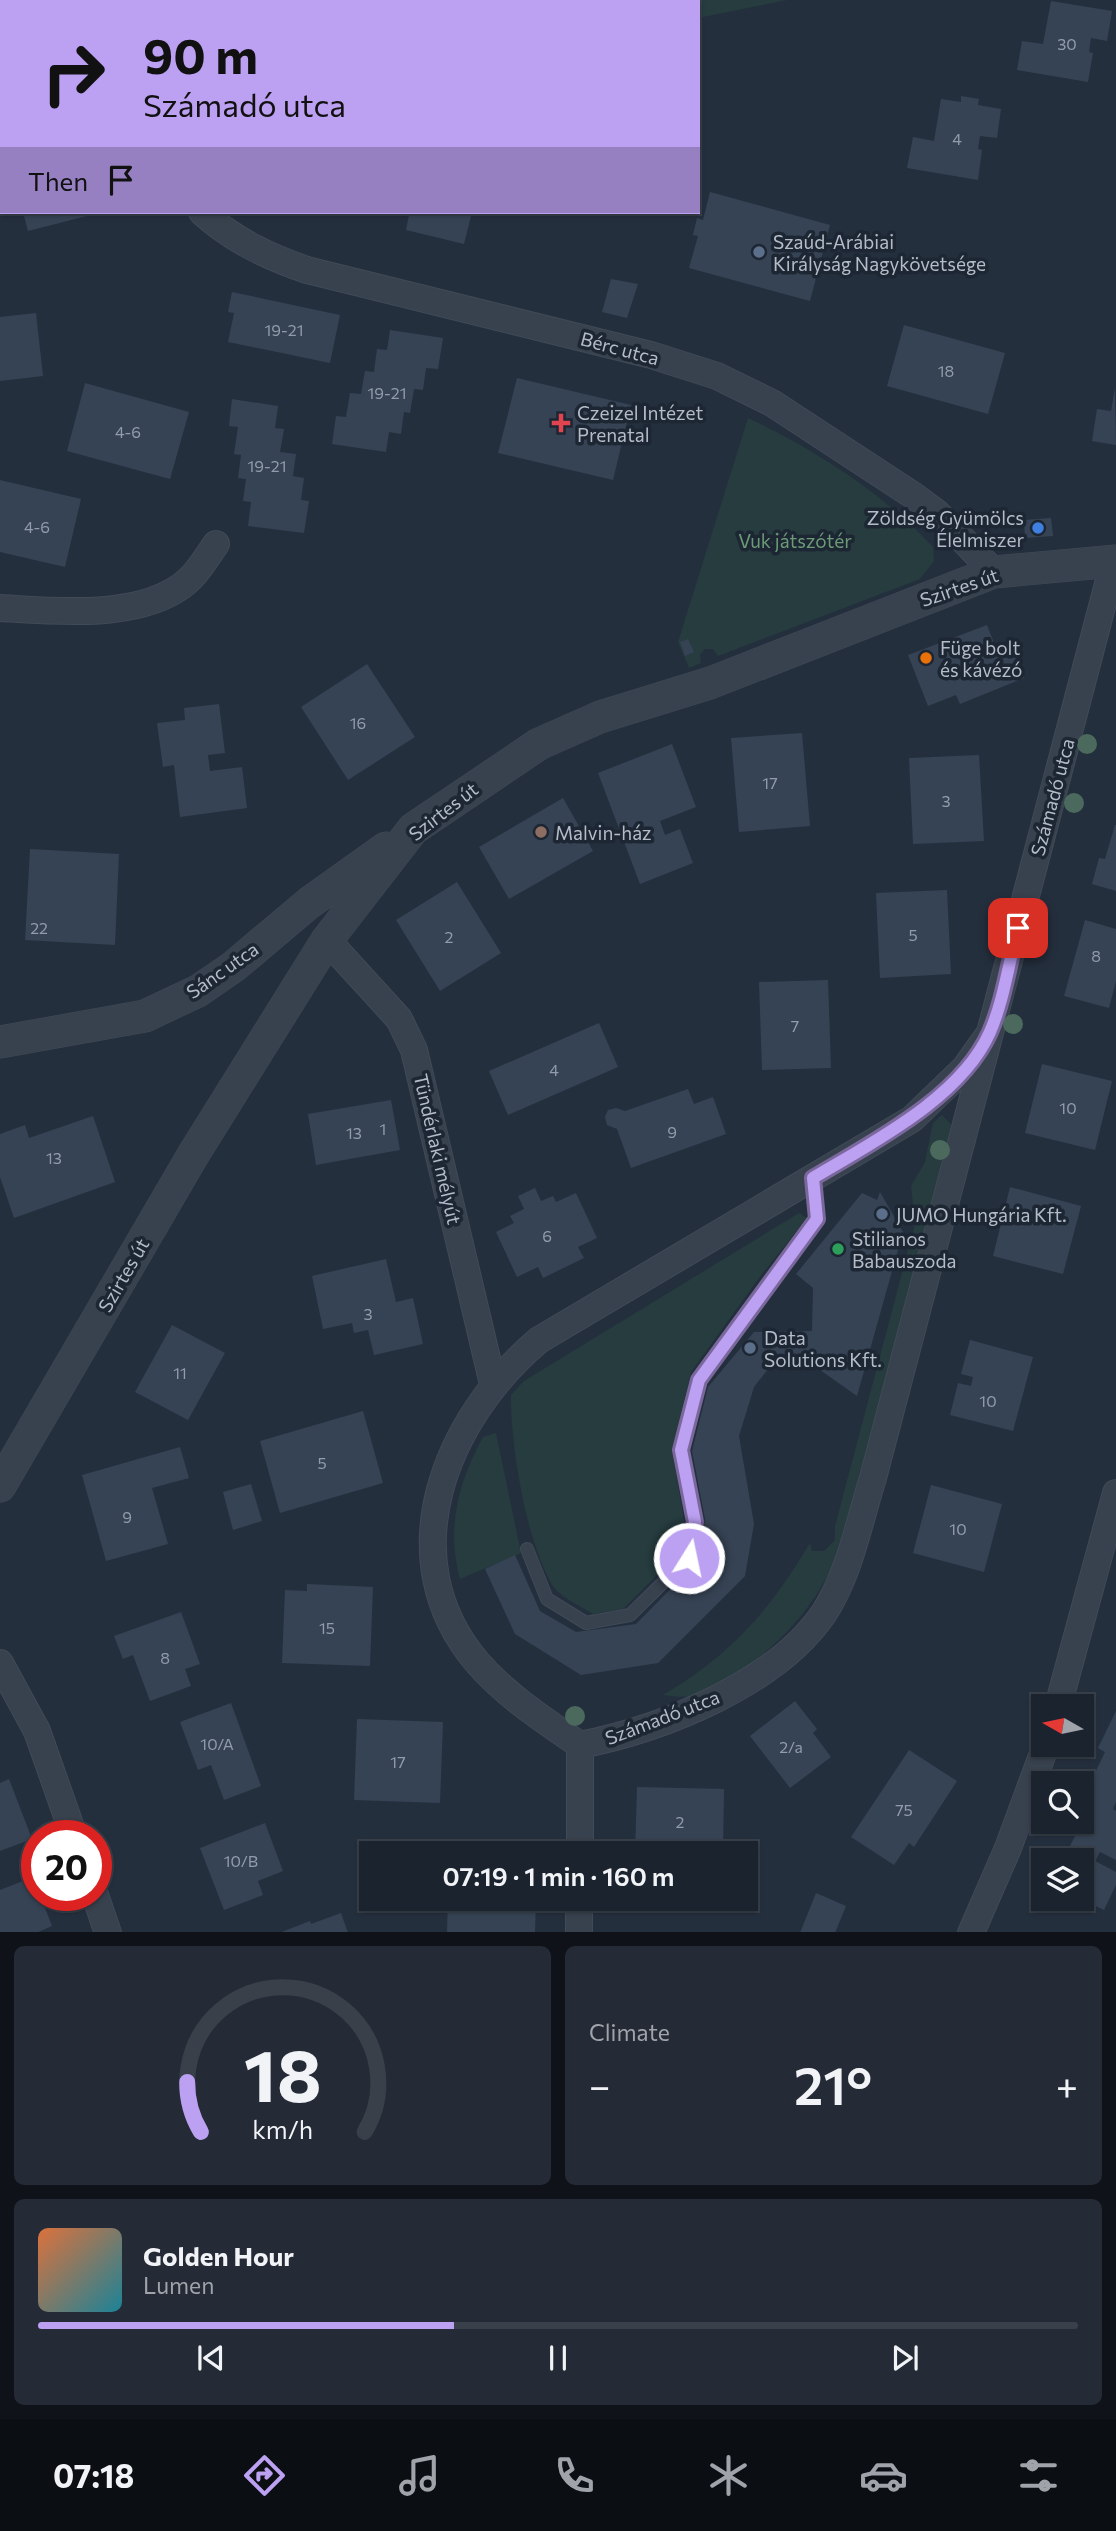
<!DOCTYPE html>
<html lang="en">
<head>
<meta charset="utf-8">
<style>
  :root { --surface:#1b232e; --page:#242b36; --text:#f1f3f6; --muted:#a0a4aa; --line:#39404a; --accent:#bca0f2 }
  body { margin:0; font-family:Commissioner,sans-serif; background:var(--page); color:var(--text); height:100vh; display:flex; flex-direction:column; font-size:26px; white-space:nowrap }
  * { box-sizing:border-box; margin:0 }
  p { font-size:23px; color:var(--muted) }
  .icon { flex:none; width:38px; height:38px; fill:none; stroke:currentColor; stroke-width:2; stroke-linecap:round; stroke-linejoin:round }
  .map { position:relative; height:1932px; overflow:hidden }
  .side { display:flex; flex-direction:column; gap:14px; padding:14px; background:#0f1319; flex:1 }
  .side>* { flex:none }
  .hud { position:absolute; left:0px; top:0px; width:700px; height:214px; box-shadow:0 2px 5px #0004,0 0 0 2px var(--line); background:#bca0f2; color:#111; overflow:hidden }
  .needle { width:46px; rotate:279deg }
  .tools { position:absolute; left:1031px; top:1694px; display:grid; gap:14px }
  .tools a { display:grid; place-items:center; width:63px; height:63px; border-radius:0px; background:var(--surface); box-shadow:0 2px 5px #0004,0 0 0 2px var(--line); font-size:35px }
  .speed { position:absolute; left:21px; top:1820px; display:flex; gap:14px; font-size:35px; font-weight:700; text-align:center }
  .speed>* { display:grid; place-content:center; width:91px; height:91px; border-radius:50%; background:var(--surface); box-shadow:0 2px 5px #0004,0 0 0 2px var(--line); line-height:1 }
  .speed .limit { border:10px solid #d22; background:#fff; color:#111 }
  .pin { position:absolute; display:grid; place-items:center; width:60px; height:60px; color:#fff; margin:-30px; border-radius:14px; box-shadow:0 4px 10px #0006 }
  .me { position:absolute; width:77px; margin:-38px; rotate:10deg; stroke-linejoin:round; filter:drop-shadow(0 0 5px #0008) }
  .turn { display:flex; align-items:center; gap:24px; height:147px; padding:0 28px; font-size:32px }
  .turn .icon { width:91px; height:91px; stroke-width:2.5 }
  .turn b { display:block; font-size:49px; line-height:60px }
  .then { display:flex; align-items:center; height:66px; padding:0 28px; background:#0003; gap:14px; font-size:26px }
  .big { font-size:52px; font-weight:600; line-height:1.1 }
  .side .card { flex:1; display:flex; flex-direction:column; justify-content:center; gap:10px; min-width:0; padding:0 24px; border-radius:10px; background:var(--page) }
  .side .dial { align-items:center; gap:0 }
  .dial svg { height:182px; overflow:visible; fill:none; stroke:var(--line); stroke-width:7; stroke-linecap:round; text-anchor:middle }
  .dial text { fill:var(--text); stroke:none }
  .song { display:flex; align-items:center; gap:21px }
  .cover { width:84px; height:84px; border-radius:10px; background:linear-gradient(135deg,hsl(20 70% 55%),hsl(190 70% 35%)) }
  .played { height:7px; border-radius:4px; background:linear-gradient(90deg,var(--accent) 40%,var(--line) 40%) }
  .keys { display:flex; justify-content:space-around; direction:ltr }
  .heat { display:flex; justify-content:space-between; align-items:center; font-size:38px; direction:ltr }
  .side .tiles { flex:1; display:grid; gap:14px; grid-template-columns:1fr 1fr }
  .card:last-child { grid-column:span 2 }
  .trip { position:absolute; left:359px; top:1841px; width:399px; height:70px; border-radius:0px; background:var(--surface); box-shadow:0 2px 5px #0004,0 0 0 2px var(--line); font-weight:600; line-height:70px; text-align:center }
  .dock { display:flex; height:112px; justify-content:space-around; align-items:center; background:#0b0e12; color:var(--muted) }
  .dock .icon { width:49px; height:49px }
  .dock .selected { color:var(--accent) }
  .dock b { font-size:32px; color:var(--text) }
  .map>svg:first-child { display:block }
</style>
</head>
<body>
<div class="map">
<svg width="1116" height="1933" viewBox="0 0 1116 1933">
  <rect width="100%" height="100%" fill="#242f3e"/>
  <!-- green -->
  <path fill="#263c3f" d="M677 0H787L698 18V2Z
    M748 418C814 449 883 493 933 547L934 561 920 579 718 656 713 649H705L700 655 701 663 689 668 678 642Z
    M942 1115 951 1124 949 1135 842 1546C819 1601 786 1640 738 1673 724 1683 707 1695 690 1697 681 1697 671 1696 663 1695 731 1655 770 1610 810 1543L812 1551H824L835 1540V1526L915 1224 911 1186 925 1162 933 1123Z
    M799 1213 807 1218 759 1278 691 1372 672 1451 685 1525 681 1551 623 1609 593 1614C581 1606 560 1597 553 1586 527 1545 510 1444 511 1395L524 1381Z
    M496 1433 521 1553 460 1579C446 1529 458 1483 483 1437Z"/>
  <!-- building -->
  <path fill="#364354" d="M1051 1 1112 11 1107 41 1091 38 1089 52 1093 53 1088 82 1017 70 1022 41 1043 44Z
    M961 96 979 99 978 105 1001 109 997 138 980 136 978 149 982 150 978 180 907 168 913 137 934 141 941 99 961 102Z
    M710 192 830 225 810 301 689 268 698 236 693 235 697 218 703 220Z
    M23 212H94L95 214 28 231Z
    M472 212 464 244 406 230 409 215 401 213Z
    M611 279 638 284 627 318 602 312Z
    M232 292 340 315 330 363 228 342 234 313 228 312Z
    M36 313 43 376 0 381V317Z
    M904 325 1005 353 988 414 887 386Z
    M390 330 443 338 438 369 426 368 423 390 414 389 410 413 404 412 401 434 389 432 386 452 332 444 336 416 346 417 350 393 361 394 365 371 374 372 377 349 387 350Z
    M517 378 631 405 613 480 498 453Z
    M85 383 189 412 170 479 67 451Z
    M1115 388 1116 445 1092 441 1097 409 1111 411Z
    M232 399 278 406 275 428 284 429 280 452 296 454 293 476 304 478 301 500 309 501 304 533 248 526 251 502 243 501 246 479 238 478 241 455 234 454 238 427 229 426Z
    M0 480 81 499 65 567 0 552Z
    M1051 518 1053 536 1025 538 1024 520Z
    M987 625 998 653 1013 648 1024 678 960 704 956 695 928 706 908 655Z
    M688 639 694 652 685 656 680 642Z
    M367 664 415 737 348 780 301 707Z
    M219 704 225 753 208 755 210 771 242 767 247 808 180 817 174 765 163 767 157 723 185 720 184 708Z
    M802 733 810 826 739 832 731 738Z
    M672 744 696 807 660 821 665 835 680 829 693 863 640 884 598 773Z
    M979 755 984 841 913 844 909 758Z
    M563 798 593 851 509 899 479 847Z
    M1115 825H1116V891L1092 884 1099 858 1105 859Z
    M30 849 119 854 115 945 25 940Z
    M457 882 501 953 440 991 396 920Z
    M947 890 951 974 880 978 876 893Z
    M1085 920 1116 929V981L1109 1008 1064 996Z
    M828 980 831 1068 762 1070 759 982Z
    M599 1023 618 1067 508 1115 489 1071Z
    M1042 1064 1112 1081 1095 1150 1025 1133Z
    M688 1089 694 1104 713 1097 726 1134 631 1168 617 1129 607 1125 605 1117 608 1110 616 1108 625 1111Z
    M391 1100 400 1150 316 1165 308 1114Z
    M93 1116 115 1182 14 1218 0 1177V1134L25 1125 29 1138Z
    M1010 1187 1081 1206 1063 1274 993 1256Z
    M535 1188 541 1201 553 1196 556 1202 576 1193 597 1238 578 1247 584 1258 543 1278 538 1267 517 1277 496 1232 514 1223 510 1216 524 1209 518 1196Z
    M880 1192 903 1232 857 1396 813 1365 769 1368 754 1387 739 1436 754 1524 745 1576 658 1663 581 1675 515 1634 485 1569 515 1555 540 1611 576 1632 636 1624 697 1562 705 1519 692 1451 708 1387 754 1332 812 1331 813 1288 796 1274 862 1193 877 1200Z
    M386 1259 396 1302 413 1298 423 1344 374 1355 368 1330 354 1333 352 1323 323 1329 312 1276Z
    M172 1325 225 1353 188 1420 135 1392Z
    M970 1340 1033 1357 1013 1431 950 1415 958 1383 971 1386 973 1377 961 1374Z
    M363 1411 383 1483 280 1513 260 1441Z
    M180 1447 189 1478 152 1488 168 1544 106 1561 82 1475Z
    M251 1484 262 1521 233 1530 223 1492Z
    M931 1485 1002 1504 984 1572 913 1553Z
    M307 1584 373 1587 370 1666 282 1663 285 1590 307 1591Z
    M181 1612 200 1664 185 1669 191 1686 150 1701 133 1655 123 1659 114 1636Z
    M795 1701 817 1729 813 1733 831 1757 790 1788 750 1736Z
    M231 1703 261 1786 224 1800 211 1765 198 1770 180 1722Z
    M1116 1711V1802L1113 1809 1116 1811V1860L1100 1852 1095 1861 1116 1872V1885L1104 1910 1082 1899V1860H1063L1083 1820 1082 1800 1105 1752 1098 1748Z
    M357 1719 443 1722 440 1803 354 1800Z
    M909 1750 957 1781 914 1847 909 1843 894 1865 851 1837Z
    M9 1779 32 1839 0 1851V1783Z
    M637 1787 724 1789 723 1853H635Z
    M265 1823 283 1871 258 1881 263 1895 224 1910 200 1848Z
    M33 1877 37 1895H40L52 1926 36 1933H0V1890Z
    M816 1893 846 1906 835 1933H800Z
    M448 1899H536L535 1933H447Z
    M341 1913 348 1933H279L310 1921 311 1924Z"/>
  <g fill="none" stroke-linecap="round" stroke-linejoin="round">
    <!-- service casing -->
    <g stroke="#414a57" stroke-width="14">
      <path id="service" d="M527 1549 547 1599 586 1623 630 1615 689 1557 695 1523 681 1450 700 1380 817 1219 813 1178"/>
    </g>
    <!-- minor casing -->
    <g stroke="#414a57" stroke-width="28">
      <path id="minor" d="M105 0V2
        M202 212C233 240 267 256 307 270L651 355 717 376 772 403 914 496 937 513 994 572
        M0 608C53 611 130 619 177 589 195 578 204 561 216 544
        M327 940 399 1019 414 1050 493 1384
        M990 1033 965 1068 912 1119 539 1340C446 1418 388 1557 477 1662 505 1695 544 1720 580 1745 662 1729 776 1684 824 1613 850 1573 859 1522 873 1478L1114 561
        M0 1663 37 1731 74 1836
        M1058 1706 1116 1493
        M580 1853V1745
        M95 1895 108 1933
        M579 1933V1899
        M971 1933 1008 1848 1046 1745"/>
    </g>
    <!-- tertiary casing -->
    <g stroke="#414a57" stroke-width="33">
      <path id="tertiary" d="M0 1042 145 1016 198 991 233 967 309 903 386 848
        M0 1486 193 1155 327 940 413 829 539 744 600 717 710 683 994 572 1116 561"/>
    </g>
    <!-- service -->
    <use href="#service" stroke="#38414e" stroke-width="12"/>
    <!-- minor -->
    <use href="#minor" stroke="#38414e" stroke-width="26"/>
    <!-- tertiary -->
    <use href="#tertiary" stroke="#38414e" stroke-width="32"/>
  </g>
  <!-- trees -->
  <g fill="#4b6a5d">
    <circle cx="1087" cy="744" r="10"/>
    <circle cx="1074" cy="803" r="10"/>
    <circle cx="1037" cy="933" r="10"/>
    <circle cx="1013" cy="1024" r="10"/>
    <circle cx="940" cy="1150" r="10"/>
    <circle cx="575" cy="1716" r="10"/>
  </g>
  <g fill="none" stroke-linecap="round" stroke-linejoin="round">
    <!-- route casing -->
    <g stroke="#7a689d" stroke-width="18">
      <path id="route" d="M689 1558 695 1522 681 1450 699 1380 817 1219 813 1178C871 1143 961 1098 990 1032 1004 1000 1009 961 1018 928"/>
    </g>
    <!-- route -->
    <use href="#route" stroke="#bca0f2" stroke-width="12"/>
  </g>
  <!-- markers -->
  <g fill="#5c6f8a" stroke="#1d2633" stroke-width="2.5">
    <circle cx="759" cy="252" r="7"/>
    <circle cx="882" cy="1214" r="7"/>
    <circle cx="750" cy="1348" r="7"/>
  </g>
  <path fill="#e0444e" stroke="#1d2633" stroke-width="2.5" d="M557.5 412.5h7v7h7v7h-7v7h-7v-7h-7v-7h7z"/>
  <circle fill="#3f7fe0" stroke="#1d2633" stroke-width="2.5" cx="1038" cy="528" r="7"/>
  <circle fill="#e8710a" stroke="#1d2633" stroke-width="2.5" cx="926" cy="658" r="7"/>
  <circle fill="#8d6e63" stroke="#1d2633" stroke-width="2.5" cx="541" cy="832" r="7"/>
  <circle fill="#2e9e5b" stroke="#1d2633" stroke-width="2.5" cx="838" cy="1249" r="7"/>
  <g text-anchor="middle" dominant-baseline="central" stroke-width="7" stroke-linejoin="round" paint-order="stroke">
    <!-- number labels -->
    <g font-size="16" fill="#929caa">
      <text x="1067" y="43">30</text>
      <text x="957" y="138">4</text>
      <text x="284" y="329">19-21</text>
      <text x="946" y="370">18</text>
      <text x="387" y="392">19-21</text>
      <text x="128" y="431">4-6</text>
      <text x="267" y="465">19-21</text>
      <text x="37" y="526">4-6</text>
      <text x="358" y="722">16</text>
      <text x="770" y="782">17</text>
      <text x="946" y="800">3</text>
      <text x="39" y="927">22</text>
      <text x="913" y="934">5</text>
      <text x="449" y="936">2</text>
      <text x="1096" y="955">8</text>
      <text x="795" y="1025">7</text>
      <text x="554" y="1069">4</text>
      <text x="1068" y="1107">10</text>
      <text x="383" y="1128">1</text>
      <text x="672" y="1131">9</text>
      <text x="354" y="1132">13</text>
      <text x="54" y="1157">13</text>
      <text x="547" y="1235">6</text>
      <text x="368" y="1313">3</text>
      <text x="180" y="1372">11</text>
      <text x="988" y="1400">10</text>
      <text x="322" y="1462">5</text>
      <text x="127" y="1516">9</text>
      <text x="958" y="1528">10</text>
      <text x="327" y="1627">15</text>
      <text x="165" y="1657">8</text>
      <text x="217" y="1743">10/A</text>
      <text x="791" y="1746">2/a</text>
      <text x="398" y="1761">17</text>
      <text x="904" y="1809">75</text>
      <text x="680" y="1821">2</text>
      <text x="241" y="1860">10/B</text>
    </g>
    <!-- poi labels -->
    <g font-size="19" fill="#b4bcc9" stroke="#1d2633" text-anchor="start">
      <text x="773" y="241">Szaúd-Arábiai<tspan x="773" dy="22">Királyság Nagykövetsége</tspan></text>
      <text x="577" y="412">Czeizel Intézet<tspan x="577" dy="22">Prenatal</tspan></text>
      <text x="1024" y="517" text-anchor="end">Zöldség Gyümölcs<tspan x="1024" dy="22">Élelmiszer</tspan></text>
      <text x="940" y="647">Füge bolt<tspan x="940" dy="22">és kávézó</tspan></text>
      <text x="555" y="832">Malvin-ház</text>
      <text x="896" y="1214">JUMO Hungária Kft.</text>
      <text x="852" y="1238">Stilianos<tspan x="852" dy="22">Babauszoda</tspan></text>
      <text x="764" y="1337">Data<tspan x="764" dy="22">Solutions Kft.</tspan></text>
    </g>
    <!-- street labels -->
    <g font-size="19" fill="#b4bcc9" stroke="#1d2633">
      <text transform="translate(620 348) rotate(15)">Bérc utca</text>
      <text transform="translate(959 587) rotate(-19)">Szirtes út</text>
      <text transform="translate(1052 797) rotate(-75)">Számadó utca</text>
      <text transform="translate(443 811) rotate(-38)">Szirtes út</text>
      <text transform="translate(222 970) rotate(-35)">Sánc utca</text>
      <text transform="translate(438 1149) rotate(77)">Tündérlaki mélyút</text>
      <text transform="translate(123 1275) rotate(-60)">Szirtes út</text>
      <text transform="translate(662 1717) rotate(-21)">Számadó utca</text>
    </g>
    <!-- park labels -->
    <g font-size="19" fill="#6b9a76" stroke="#1d2633">
      <text x="795" y="540">Vuk játszótér</text>
    </g>
  </g>
</svg>
<div class="tools">
<a><svg class="needle" viewBox="-14 -14 28 28"><path d="M0-13l5 13h-10z" fill="#e53935"/><path d="M0 13l5-13h-10z" fill="#a0a4aa"/></svg></a>
<a><svg class="icon" aria-label="search" viewBox="0 0 24 24"><circle cx="10" cy="10" r="6"/><path d="M15 15l6 6"/></svg></a>
<a><svg class="icon" aria-label="layers" viewBox="0 0 24 24"><path d="M12 4l9 5-9 5-9-5zM3 14l9 5 9-5"/></svg></a>
</div>
<div class="speed"><div class="limit">20</div></div>
<div class="pin" style="left:1018px;top:928px;background:#d93025"><svg class="icon" aria-label="arrive" viewBox="0 0 24 24"><path d="M6 21V4h12l-3 4 3 4H6"/></svg></div>
<svg class="me" style="left:689px;top:1558px" viewBox="-20 -20 40 40"><circle r="17" fill="#bca0f2" stroke="#fff" stroke-width="3"/><path d="M0-11L8 9 0 5-8 9z" fill="#fff"/></svg>
<div class="trip">07:19 · 1 min · 160 m</div>
<div class="hud">
<div class="turn"><svg class="icon" aria-label="right" viewBox="0 0 24 24"><path d="M7 20v-9h11M14 6l5 5-5 5"/></svg><div><b>90 m</b>Számadó utca</div></div>
<div class="then">Then<svg class="icon" aria-label="arrive" viewBox="0 0 24 24"><path d="M6 21V4h12l-3 4 3 4H6"/></svg></div>
</div>
</div>
<section class="side">
<div class="tiles">
<div class="card dial"><svg viewBox="0 0 100 80">
<path d="M14 69A42 42 0 1 1 86 69"/>
<path d="M14 69A42 42 0 0 1 8 47" stroke="#bca0f2"/>
<text x="50" y="56" font-size="32" font-weight="700">18</text>
<text x="50" y="72" font-size="11">km/h</text>
</svg></div>
<div class="card"><p>Climate</p>
<div class="heat"><a>−</a><b class="big">21°</b><a>+</a></div>
</div>
<div class="card">
<div class="song"><i class="cover"></i><div><b>Golden Hour</b><p>Lumen</p></div></div>
<div class="played"></div>
<div class="keys"><svg class="icon" aria-label="previous" viewBox="0 0 24 24"><path d="M18 5L8 12l10 7zM5 5v14"/></svg><svg class="icon" aria-label="pause" viewBox="0 0 24 24"><path d="M8 5v14M16 5v14"/></svg><svg class="icon" aria-label="next" viewBox="0 0 24 24"><path d="M6 5l10 7-10 7zM19 5v14"/></svg></div>
</div>
</div>
</section>
<nav class="dock">
<b>07:18</b>
<svg class="icon selected" aria-label="directions" viewBox="0 0 24 24"><path d="M12 3l9 9-9 9-9-9zM9 14v-3h6M13 9l2 2-2 2"/></svg>
<svg class="icon" aria-label="music" viewBox="0 0 24 24"><path d="M9 18V5l10-2v13"/><circle cx="6" cy="18" r="3"/><circle cx="16" cy="16" r="3"/></svg>
<svg class="icon" aria-label="phone" viewBox="0 0 24 24"><path d="M5 4h4l2 5-3 2q2 4 5 5l2-3 5 2v4C11 20 4 13 5 4z"/></svg>
<svg class="icon" aria-label="climate" viewBox="0 0 24 24"><path d="M12 3v18M4 7l16 10M4 17L20 7"/></svg>
<svg class="icon" aria-label="car" viewBox="0 0 24 24"><path d="M5 17H2v-5l4-1 3-4h7l3 4 3 1v5h-3M9 17h6M6 11h13"/><circle cx="7" cy="17" r="2"/><circle cx="17" cy="17" r="2"/></svg>
<svg class="icon" aria-label="filters" viewBox="0 0 24 24"><path d="M4 7h16M4 17h16"/><circle cx="9" cy="7" r="2"/><circle cx="15" cy="17" r="2"/></svg>
</nav>
</body>
</html>
